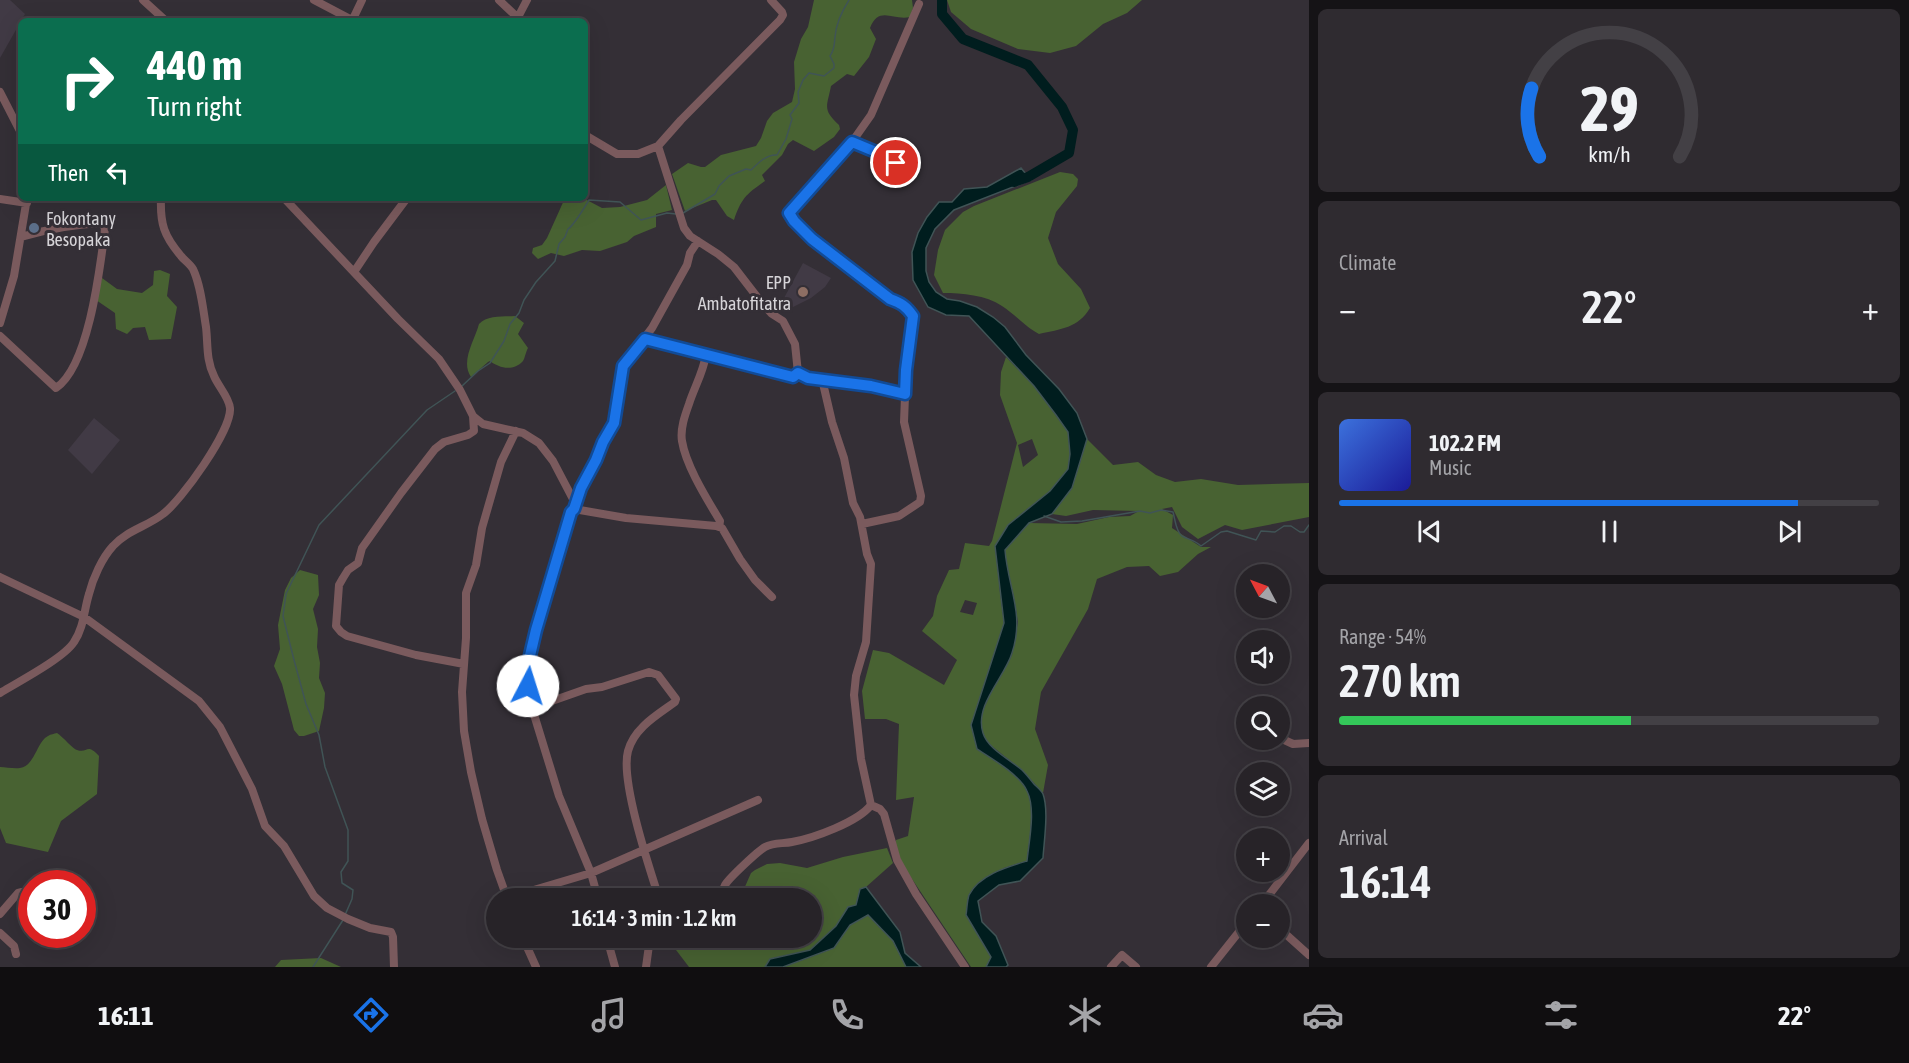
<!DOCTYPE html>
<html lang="en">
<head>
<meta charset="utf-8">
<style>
  :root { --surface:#272328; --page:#2f2b30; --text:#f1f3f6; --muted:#a4a4a8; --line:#434045; --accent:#1a73e8 }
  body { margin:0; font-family:"Asap Condensed",sans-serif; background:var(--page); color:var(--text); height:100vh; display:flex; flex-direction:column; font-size:22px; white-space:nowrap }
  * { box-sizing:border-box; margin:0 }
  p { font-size:20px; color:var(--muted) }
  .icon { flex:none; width:33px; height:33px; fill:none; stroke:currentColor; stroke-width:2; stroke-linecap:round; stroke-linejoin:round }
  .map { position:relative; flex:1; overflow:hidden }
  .details { display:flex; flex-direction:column; gap:9px; padding:9px; background:#151316; width:600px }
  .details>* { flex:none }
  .banner { position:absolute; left:18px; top:18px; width:570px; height:183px; border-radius:9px; box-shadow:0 6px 24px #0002,0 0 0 2px var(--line); background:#0b6e4f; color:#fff; overflow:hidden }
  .needle { width:39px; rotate:311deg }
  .fabs { position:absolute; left:1236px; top:564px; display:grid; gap:12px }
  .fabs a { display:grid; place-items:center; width:54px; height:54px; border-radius:50%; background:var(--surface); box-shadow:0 6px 24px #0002,0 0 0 2px var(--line); font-size:30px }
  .speed { position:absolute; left:18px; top:870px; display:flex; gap:12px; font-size:30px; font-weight:700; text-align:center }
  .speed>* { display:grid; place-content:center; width:78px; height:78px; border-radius:50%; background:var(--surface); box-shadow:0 6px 24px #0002,0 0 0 2px var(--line); line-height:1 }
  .speed .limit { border:9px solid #d22; background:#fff; color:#111 }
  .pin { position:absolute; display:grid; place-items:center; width:51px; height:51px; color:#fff; margin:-26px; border:3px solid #fff; border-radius:50%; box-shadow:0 2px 6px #0007 }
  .me { position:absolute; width:66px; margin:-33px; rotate:5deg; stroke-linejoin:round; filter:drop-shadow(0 0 4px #0008) }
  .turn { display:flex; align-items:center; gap:21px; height:126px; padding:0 30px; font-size:27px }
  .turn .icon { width:78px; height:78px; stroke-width:2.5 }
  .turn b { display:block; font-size:42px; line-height:51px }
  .then { display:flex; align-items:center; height:57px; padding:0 30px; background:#0003; gap:12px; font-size:22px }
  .big { font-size:45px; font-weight:600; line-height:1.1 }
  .details .card { flex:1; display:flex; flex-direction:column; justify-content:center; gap:9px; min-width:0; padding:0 21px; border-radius:9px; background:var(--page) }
  .details .dial { align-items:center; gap:0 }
  .dial svg { height:156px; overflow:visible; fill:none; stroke:var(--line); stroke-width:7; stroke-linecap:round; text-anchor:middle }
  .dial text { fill:var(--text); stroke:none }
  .song { display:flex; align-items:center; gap:18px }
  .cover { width:72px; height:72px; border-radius:9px; background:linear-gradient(135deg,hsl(220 70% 55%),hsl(240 70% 35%)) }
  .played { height:6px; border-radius:3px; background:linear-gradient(90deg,var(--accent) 85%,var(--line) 85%) }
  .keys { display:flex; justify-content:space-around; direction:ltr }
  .heat { display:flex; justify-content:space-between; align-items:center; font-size:33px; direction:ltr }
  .charge { height:9px; border-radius:4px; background:linear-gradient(90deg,#34c759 54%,var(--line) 0) }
  .trip { position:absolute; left:486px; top:888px; width:336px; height:60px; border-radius:30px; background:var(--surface); box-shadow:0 6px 24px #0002,0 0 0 2px var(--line); font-weight:600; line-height:60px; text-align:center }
  .menu { display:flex; height:96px; justify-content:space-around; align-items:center; background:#100e10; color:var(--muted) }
  .menu .icon { width:42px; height:42px }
  .menu .current { color:var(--accent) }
  .menu b { font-size:27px; color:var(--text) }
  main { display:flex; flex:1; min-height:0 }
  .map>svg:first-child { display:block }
</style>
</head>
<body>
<main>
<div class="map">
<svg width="1309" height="967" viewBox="0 0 1309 967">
  <rect width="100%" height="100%" fill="#342f36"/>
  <!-- built -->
  <path fill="#413a45" d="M0 0H10L25 14 0 58Z
    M803 263 831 278 825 287 811 298 783 312 778 309Z
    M94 418 120 440 92 474 68 450Z"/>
  <!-- green -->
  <path fill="#486232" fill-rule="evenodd" d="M814 0H912L913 8 910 17C893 21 879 5 870 28L876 39 869 57 854 76 847 74 831 86C827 107 822 109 839 125L840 129 834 137 814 151 793 140 788 144 782 155 762 175 765 181C746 194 741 199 734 220L727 216 716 200H712L685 211 672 174 688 163 701 167H705L721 155 756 146 761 138 767 121 773 113 792 102 795 89 794 62 801 39 808 27Z
    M947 0H1142L1127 13 1103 24 1076 46 1050 53 1018 49 971 29 951 12Z
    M1060 172 1073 174 1078 179 1077 186 1056 212 1048 238 1058 264 1081 289 1090 308C1078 328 1061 329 1039 334 1024 326 1016 315 1002 306 986 295 962 293 943 293L934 275 938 250 945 230 963 212 974 206Z
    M666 185 672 210 656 214V227L634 236 627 242 600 251 582 250 564 256 551 253 538 259 532 253 533 248 542 245 547 238 565 198H583L602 208 620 207 647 200Z
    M160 270 170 274 167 296 177 307 171 339 149 340 145 327 133 328 127 334 116 329 115 313 96 300 102 278 117 289 142 293 153 285 154 271Z
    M515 316 524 323 518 334 528 348C526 351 525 358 523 361 513 372 499 368 490 361L488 362 471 377C460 361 475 340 479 324 487 315 503 317 515 316Z
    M1006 357 1034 386 1068 432 1070 454 1068 469 1050 491 1008 525 999 585 1004 623 971 725 977 749C990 758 1021 776 1027 791 1035 807 1029 842 1027 861L1004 868 966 915 991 957 986 967H971L906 870 895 851 896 840 908 836 914 797 896 800 899 724 886 719H865L862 691 873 650 889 653 944 685 957 660 922 631 933 616 937 596 949 570 959 569 965 543 989 546 992 541 1017 443 1000 395 1001 372ZM1032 439 1038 455 1023 467 1018 445ZM965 600 977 603 973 615 960 612Z
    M1087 439 1113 465 1138 462 1156 475 1175 482 1201 479 1238 485 1309 483V517L1242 530 1225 525 1198 539 1182 527 1172 507 1162 509 1173 515 1172 528 1201 547H1211L1198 554 1178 572 1160 576 1149 566 1127 567 1097 579 1088 609 1041 692 1035 729 1048 765 1043 793 1023 771 988 743 982 731V713L996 681 1012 655 1018 622 1013 593 1007 568 1005 550 1029 523 1077 524 1109 517 1130 516 1139 511 1093 510 1066 516 1052 514 1072 488Z
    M300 570 318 575 319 595 313 609 318 629 317 647 320 663 319 678 325 693 324 708 319 731 304 736H299L294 730 282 684 274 666 280 649 278 625 285 590 291 578Z
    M57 733C63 737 73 749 77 750 88 754 86 742 99 756L97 794 61 821 48 852 6 843 0 828V767C6 767 14 769 20 768 35 766 37 741 48 736 51 734 54 734 57 733Z
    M887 848 893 863 866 887 860 889 856 905 848 907 837 926 810 950 770 959 765 967H689L673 946 678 940H717L719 938H812V898H740L751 873 755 870 767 864 780 863 807 868 843 857Z
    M868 915 893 941 906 967H783L834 948 850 925Z
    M321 958 341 967H275L281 960Z"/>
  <!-- water -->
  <path fill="#001d1e" stroke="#405456" stroke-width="1.5" d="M1021 168 1031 180 954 210 935 229 926 248V271L929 282 936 292 947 299 960 301 977 307 993 317 1005 327 1026 355 1059 389 1077 413 1087 439 1072 488 1052 514 1029 523 1005 550C1008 588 1025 614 1012 653 1005 677 974 705 983 733 988 749 1009 759 1022 770 1026 774 1030 779 1034 784 1037 787 1041 790 1043 794 1049 810 1044 841 1043 858L1020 881 999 885 978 901 982 922 996 936 1008 965 1006 967H986L991 957 966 915C967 909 967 901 969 895 979 875 1007 867 1027 861 1029 841 1036 809 1027 791 1020 775 991 758 977 749L971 725 1004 623 995 546 1008 525 1050 491 1068 469 1070 454 1068 432 1056 415 1034 386 969 316 946 315 928 307 913 280 912 252 918 233 927 217 939 202H952L964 189 987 187Z
    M866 887 900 932 905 953 921 967H906L893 941 868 915 850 925 834 948 783 967H765L770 959 810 950 836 926 848 907 856 905 860 889Z"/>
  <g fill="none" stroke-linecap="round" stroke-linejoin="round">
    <!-- stream -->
    <path stroke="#405456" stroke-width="1.5" d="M683 213 715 194 719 186 729 176 746 169 751 170C758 163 767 154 777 155L786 139 792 119 790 115 799 103 798 92 803 80 809 73 824 76 834 68V64L830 56C835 49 834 45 835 37 836 23 842 11 849 0
      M462 386 478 371 490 363 504 341 510 324 519 313 524 300 536 282 555 261 559 244 565 237 568 229C575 224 584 208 589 200L620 202 641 220 667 213 676 214
      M1044 516 1061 522 1082 521 1140 511 1150 513 1161 510 1173 512C1175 519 1176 532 1182 536 1189 540 1195 540 1201 546L1221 532 1227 531 1256 540 1261 531 1275 532 1284 526H1291L1300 532H1304L1309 525
      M345 915 352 899 353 890 342 883 341 872 348 861V830L325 767 319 735 306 704 294 660 283 616 286 594 319 525 427 410 455 391
      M313 967 343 920"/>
    <!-- river -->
    <path stroke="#001d1e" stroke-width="10" d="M942 0V14L963 39 1028 65 1062 107 1073 130 1069 153 1028 177 1014 182"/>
    <!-- minor -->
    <path stroke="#7a5a5d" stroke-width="8" d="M143 0 166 21
      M314 0 354 21
      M499 0 518 18
      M352 21 362 0
      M516 21 527 0
      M0 92 21 133
      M585 135 617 154H638L658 146 684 228 690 236 718 254 734 267 761 302 772 314 783 321 795 344 798 373 808 378 871 386 905 394
      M852 142 876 152 906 168
      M658 146 681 120 780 20 783 15 782 12 771 0
      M284 198 398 319 439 359 460 390 473 416 483 424 523 433 539 443 553 461 575 503 536 630 528 664V686L532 708 559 796 591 873 598 898
      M0 199 27 203
      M354 272 374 242 407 198
      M0 323 14 276 27 198
      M0 336 56 388C89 366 100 268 105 229L103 223C75 224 48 229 21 237
      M645 339 793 377 798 373
      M706 355C703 373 694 388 689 404 685 415 680 429 682 441 686 466 707 499 720 521L719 527
      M822 379 832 422 844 458 853 503 860 517 867 554 871 564 866 642 856 676 854 695 861 759 871 805 880 809 884 814 897 860 916 894 965 967
      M575 503 603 442 614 423 623 366 652 328 687 265 690 253 698 241
      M574 509 626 518 716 526 722 528 740 559 755 580 772 597
      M862 524 899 516 920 502 921 496 904 422 906 370 913 316C906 306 901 303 890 299L812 239 789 213 852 142 871 115 919 4
      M0 577 84 617 199 701 220 727 252 789 265 826 284 846 314 896 327 908 348 919 370 928 391 932 393 937 394 967
      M464 664 416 655 347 636 341 632 336 626 339 585 343 578 348 570 358 563 362 548 401 493 435 449 444 442 468 435 474 431 473 416
      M0 693C18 682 64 658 74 642 84 627 84 610 89 594 93 578 102 558 113 546 126 531 148 526 163 514 181 501 232 430 230 408 229 397 218 386 214 376 206 360 208 344 206 327 203 309 201 286 193 269 190 264 184 260 181 256 164 236 160 224 161 198
      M532 708 586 689 602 687 649 672 658 675 676 699 675 702C657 715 634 728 628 751 620 780 649 867 659 898
      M1280 738 1293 744 1309 743
      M507 898 497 870 482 819 471 772 464 731 462 692 466 638V593L476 565 482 528 501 462 516 431
      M507 898 591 873 758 800
      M720 898C722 894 723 889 725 885 729 878 758 851 765 847 774 842 783 844 792 842 814 838 858 822 871 805
      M1262 904 1309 843
      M0 914 18 893 22 892 32 894
      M1280 929 1309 955
      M0 933 14 946 16 954
      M523 938 536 967
      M607 938 615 967
      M646 967 650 938
      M1111 967 1122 955 1136 967
      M1211 967 1246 923"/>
  </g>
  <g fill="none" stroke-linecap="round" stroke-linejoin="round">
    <!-- route casing -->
    <g stroke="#114b97" stroke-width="15">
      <path id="route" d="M528 686V664L536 630 571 512 574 509 581 488 596 460 603 442 614 423 623 366 645 339 793 377 798 373 808 378 871 386 905 394 906 370 913 316C906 306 901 303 890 299L812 239 794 221 789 213 852 142 876 152 896 163"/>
    </g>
    <!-- route -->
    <use href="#route" stroke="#1a73e8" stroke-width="10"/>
  </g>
  <!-- markers -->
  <circle fill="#5c6f8a" stroke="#342f36" stroke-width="2" cx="34" cy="228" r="6"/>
  <circle fill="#8d6e63" stroke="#342f36" stroke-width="2" cx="803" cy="292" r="6"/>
  <g text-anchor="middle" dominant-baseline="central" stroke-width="6" stroke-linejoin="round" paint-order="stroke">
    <!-- poi labels -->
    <g font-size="18" fill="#d6d4d8" stroke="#342f36" text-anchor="start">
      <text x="46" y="218">Fokontany<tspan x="46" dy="21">Besopaka</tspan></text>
      <text x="791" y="282" text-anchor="end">EPP<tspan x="791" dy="21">Ambatofitatra</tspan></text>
    </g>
  </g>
</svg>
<div class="fabs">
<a><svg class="needle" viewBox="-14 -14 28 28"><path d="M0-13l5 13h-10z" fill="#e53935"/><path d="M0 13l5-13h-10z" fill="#a4a4a8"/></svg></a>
<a><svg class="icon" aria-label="sound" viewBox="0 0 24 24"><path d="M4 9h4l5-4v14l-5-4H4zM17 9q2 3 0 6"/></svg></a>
<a><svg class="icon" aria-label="search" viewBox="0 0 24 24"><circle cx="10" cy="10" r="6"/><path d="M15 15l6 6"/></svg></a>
<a><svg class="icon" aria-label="layers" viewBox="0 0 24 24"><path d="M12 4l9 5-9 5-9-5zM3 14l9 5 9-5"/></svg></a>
<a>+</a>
<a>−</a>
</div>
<div class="speed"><div class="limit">30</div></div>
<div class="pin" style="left:896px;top:163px;background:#d93025"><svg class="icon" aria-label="arrive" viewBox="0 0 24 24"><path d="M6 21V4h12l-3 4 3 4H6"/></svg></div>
<svg class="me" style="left:528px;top:686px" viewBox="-20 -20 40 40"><circle r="19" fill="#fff"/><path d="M0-13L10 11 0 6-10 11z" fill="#1a73e8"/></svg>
<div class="trip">16:14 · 3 min · 1.2 km</div>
<div class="banner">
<div class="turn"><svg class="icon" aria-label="right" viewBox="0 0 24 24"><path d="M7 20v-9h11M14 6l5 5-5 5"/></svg><div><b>440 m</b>Turn right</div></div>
<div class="then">Then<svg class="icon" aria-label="left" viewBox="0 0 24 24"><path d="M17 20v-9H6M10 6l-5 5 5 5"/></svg></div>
</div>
</div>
<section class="details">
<div class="card dial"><svg viewBox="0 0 100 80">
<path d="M14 69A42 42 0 1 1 86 69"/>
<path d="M14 69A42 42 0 0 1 10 34" stroke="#1a73e8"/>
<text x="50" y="56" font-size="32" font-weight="700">29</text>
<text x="50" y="72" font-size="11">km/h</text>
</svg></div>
<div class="card"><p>Climate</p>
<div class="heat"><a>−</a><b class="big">22°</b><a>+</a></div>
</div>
<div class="card">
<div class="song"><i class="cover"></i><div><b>102.2 FM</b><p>Music</p></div></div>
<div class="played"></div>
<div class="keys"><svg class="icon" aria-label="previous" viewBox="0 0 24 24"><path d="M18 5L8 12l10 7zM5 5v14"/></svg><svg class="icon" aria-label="pause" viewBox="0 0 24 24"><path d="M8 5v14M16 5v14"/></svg><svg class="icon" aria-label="next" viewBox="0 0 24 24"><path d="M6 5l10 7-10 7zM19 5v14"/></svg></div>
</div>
<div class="card"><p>Range · 54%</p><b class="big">270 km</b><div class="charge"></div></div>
<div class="card"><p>Arrival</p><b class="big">16:14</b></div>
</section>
</main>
<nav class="menu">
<b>16:11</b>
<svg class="icon current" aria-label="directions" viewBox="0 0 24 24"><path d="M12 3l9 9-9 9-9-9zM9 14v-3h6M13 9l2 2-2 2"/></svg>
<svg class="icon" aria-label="music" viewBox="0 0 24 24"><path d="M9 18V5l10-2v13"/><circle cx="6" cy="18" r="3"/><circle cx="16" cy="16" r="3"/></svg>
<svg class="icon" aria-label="phone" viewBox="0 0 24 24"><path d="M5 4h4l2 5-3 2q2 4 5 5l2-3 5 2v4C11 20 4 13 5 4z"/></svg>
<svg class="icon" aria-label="climate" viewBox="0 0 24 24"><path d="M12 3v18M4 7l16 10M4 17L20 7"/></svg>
<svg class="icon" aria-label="car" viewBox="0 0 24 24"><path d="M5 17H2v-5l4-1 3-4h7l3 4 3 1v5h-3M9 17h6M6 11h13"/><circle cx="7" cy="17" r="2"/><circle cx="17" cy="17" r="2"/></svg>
<svg class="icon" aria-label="filters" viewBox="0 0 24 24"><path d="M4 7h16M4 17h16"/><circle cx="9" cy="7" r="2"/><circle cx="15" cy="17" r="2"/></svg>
<b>22°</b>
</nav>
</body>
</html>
